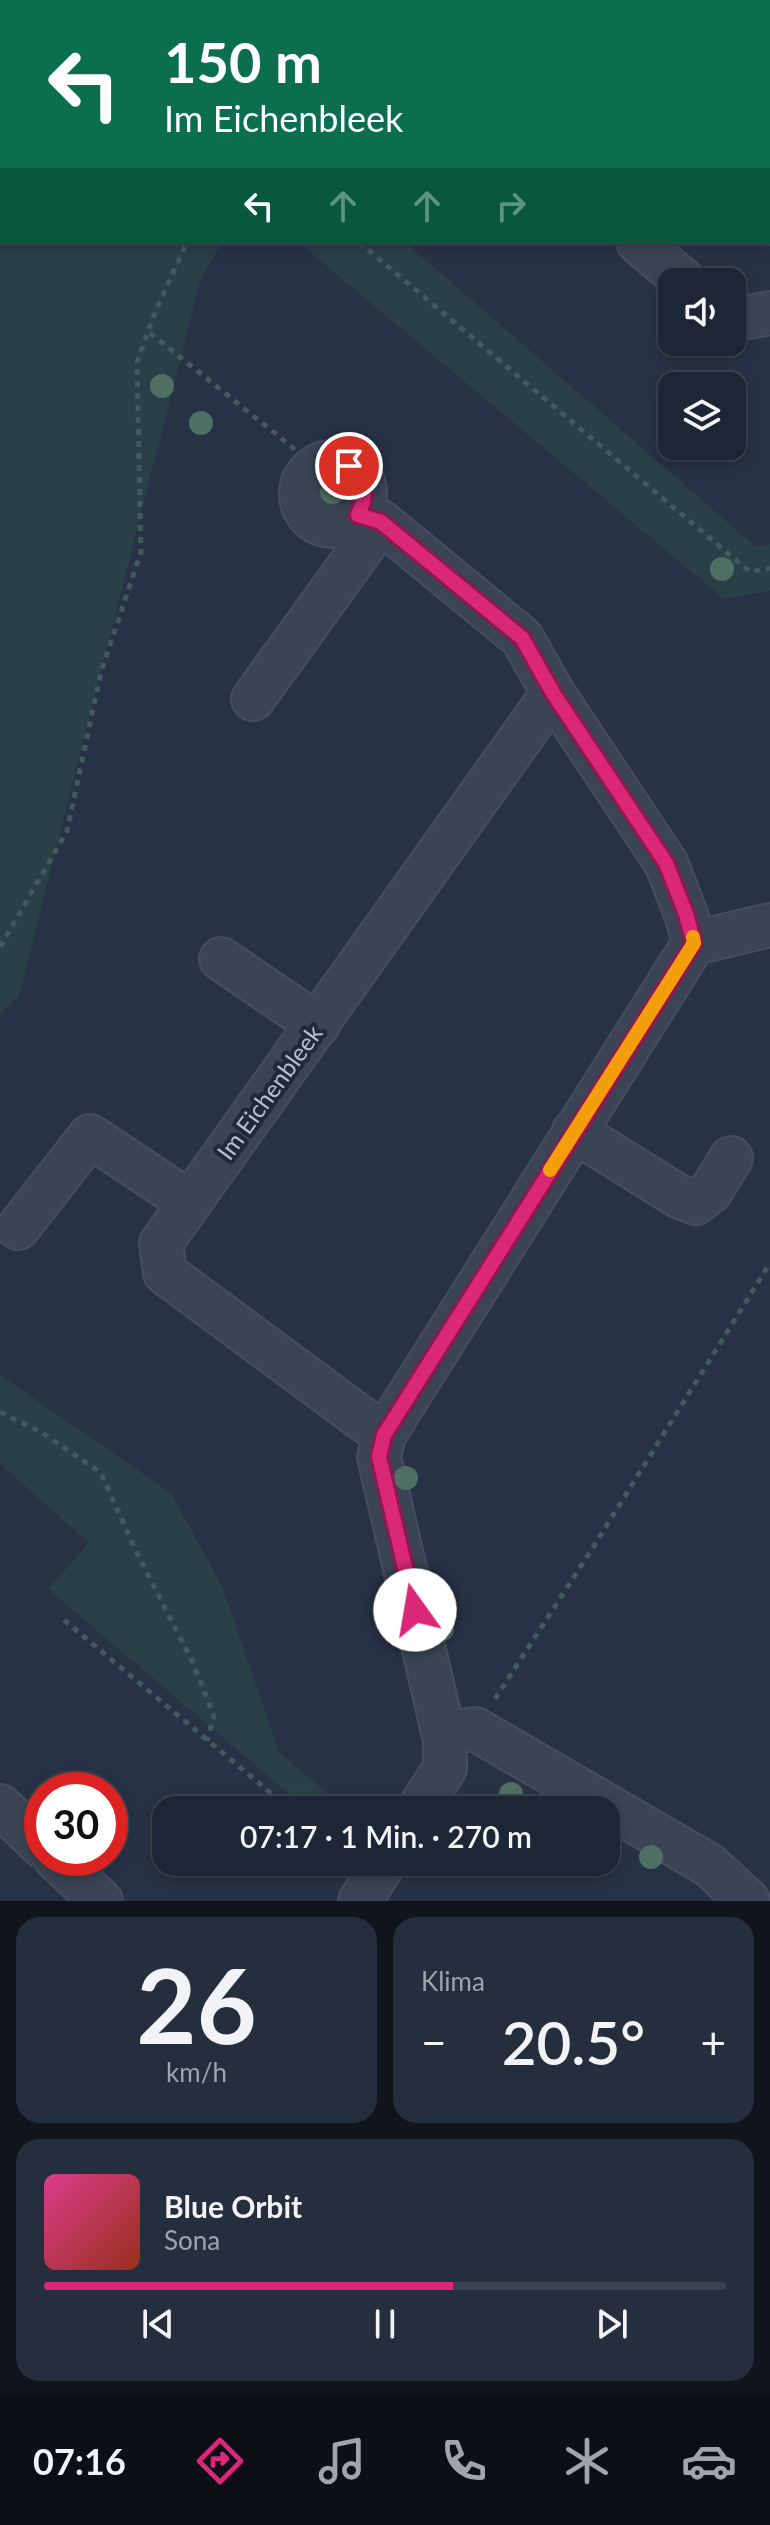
<!DOCTYPE html>
<html lang="de">
<head>
<meta charset="utf-8">
<style>
  :root { --surface:#1d2634; --page:#252e3c; --text:#f1f3f6; --muted:#a0a5ac; --line:#3b434f; --accent:#db2777 }
  body { margin:0; font-family:Lato,sans-serif; background:var(--page); color:var(--text); height:100vh; display:flex; flex-direction:column; font-size:30px; white-space:nowrap }
  * { box-sizing:border-box; margin:0 }
  p { font-size:26px; color:var(--muted) }
  .icon { flex:none; width:44px; height:44px; fill:none; stroke:currentColor; stroke-width:2; stroke-linecap:round; stroke-linejoin:round }
  .map { position:relative; height:1901px; overflow:hidden }
  .drawer { display:flex; flex-direction:column; gap:16px; padding:16px; background:#10151d; flex:1 }
  .drawer>* { flex:none }
  .hud { position:absolute; left:0px; top:0px; width:770px; height:244px; box-shadow:0 4px 12px #0003,0 0 0 2px var(--line); background:#0b6e4f; color:#fff; overflow:hidden }
  .controls { position:absolute; left:658px; top:268px; display:grid; gap:16px }
  .controls a { display:grid; place-items:center; width:88px; height:88px; border-radius:16px; background:var(--surface); box-shadow:0 4px 12px #0003,0 0 0 2px var(--line); font-size:40px }
  .speed { position:absolute; left:24px; top:1772px; display:flex; gap:16px; font-size:40px; font-weight:700; text-align:center }
  .speed>* { display:grid; place-content:center; width:104px; height:104px; border-radius:50%; background:var(--surface); box-shadow:0 4px 12px #0003,0 0 0 2px var(--line); line-height:1 }
  .speed .limit { border:12px solid #d22; background:#fff; color:#111 }
  .pin { position:absolute; display:grid; place-items:center; width:68px; height:68px; color:#fff; margin:-34px; border:4px solid #fff; border-radius:50%; box-shadow:0 2px 8px #0007 }
  .me { position:absolute; width:88px; margin:-44px; rotate:347deg; stroke-linejoin:round; filter:drop-shadow(0 0 6px #0008) }
  .turn { display:flex; align-items:center; gap:28px; height:168px; padding:0 32px; font-size:36px }
  .turn .icon { width:104px; height:104px; stroke-width:2.5 }
  .turn b { display:block; font-size:56px; line-height:68px }
  .lanes { display:flex; align-items:center; height:76px; padding:0 32px; background:#0003; justify-content:center; gap:40px; direction:ltr }
  .lanes .off { opacity:.35 }
  .big { font-size:60px; font-weight:600; line-height:1.1 }
  .drawer .tile { flex:1; display:flex; flex-direction:column; justify-content:center; gap:12px; min-width:0; padding:0 28px; border-radius:24px; background:var(--page) }
  .drawer .dial { align-items:center; gap:0 }
  .dial b { font-size:104px; line-height:1 }
  .song { display:flex; align-items:center; gap:24px }
  .cover { width:96px; height:96px; border-radius:12px; background:linear-gradient(135deg,hsl(330 70% 55%),hsl(10 70% 35%)) }
  .played { height:8px; border-radius:4px; background:linear-gradient(90deg,var(--accent) 60%,var(--line) 60%) }
  .keys { display:flex; justify-content:space-around; direction:ltr }
  .heat { display:flex; justify-content:space-between; align-items:center; font-size:44px; direction:ltr }
  .drawer .tiles { flex:1; display:grid; gap:16px; grid-template-columns:1fr 1fr }
  .tile:last-child { grid-column:span 2 }
  .trip { position:absolute; left:152px; top:1796px; width:468px; height:80px; border-radius:24px; background:var(--surface); box-shadow:0 4px 12px #0003,0 0 0 2px var(--line); font-weight:600; line-height:80px; text-align:center }
  .menu { display:flex; height:128px; justify-content:space-around; align-items:center; background:#0c0f15; color:var(--muted) }
  .menu .icon { width:56px; height:56px }
  .menu .active { color:var(--accent) }
  .menu b { font-size:36px; color:var(--text) }
  .map>svg:first-child { display:block }
</style>
</head>
<body>
<div class="map">
<svg width="770" height="1901" viewBox="0 0 770 1901">
  <rect width="100%" height="100%" fill="#273245"/>
  <!-- grass -->
  <path fill="#294046" d="M0 0 88 2H2V242H222L200 281 19 995 0 1015Z
    M298 242H405L756 547 770 544V591L724 599Z
    M0 1375 171 1493 222 1586 279 1752 347 1810H308L48 1589 89 1543 0 1464Z"/>
  <g fill="none" stroke-linecap="round" stroke-linejoin="round">
    <!-- minor casing -->
    <g stroke="#454d5e" stroke-width="46">
      <path id="minor" d="M638 242 685 282
        M732 320 770 313
        M301 494a32 32 0 1 1 64 0a32 32 0 1 1-64 0Z
        M358 515 381 522 522 638 553 693 161 1243 165 1273 384 1435
        M553 693 666 863 686 914 694 943
        M253 699 381 522
        M221 959 318 1025
        M574 1131 678 1196 696 1203 711 1191 731 1158
        M18 1228 90 1136 189 1202
        M444 1733 475 1729 709 1865 748 1901
        M0 1806 42 1846
        M418 1810 445 1768V1740L379 1457 384 1435 694 943 770 925
        M55 1858 101 1901
        M360 1901 385 1862"/>
    </g>
    <!-- path -->
    <path stroke="#42595d" stroke-width="5" stroke-dasharray="6 6" stroke-linecap="butt" d="M65 0 67 2
      M332 2V0
      M359 242 750 572 770 568
      M150 333 317 467
      M0 947 67 831 101 672 141 552 137 362 156 310 187 242
      M0 1412 41 1432 101 1473 136 1551 193 1663 214 1716 207 1741
      M64 1620 291 1810
      M495 1699 592 1549 770 1263"/>
    <!-- minor -->
    <use href="#minor" stroke="#3b4454" stroke-width="42"/>
  </g>
  <!-- trees -->
  <g fill="#4f6e64">
    <circle cx="162" cy="386" r="12"/>
    <circle cx="201" cy="423" r="12"/>
    <circle cx="332" cy="492" r="12"/>
    <circle cx="722" cy="569" r="12"/>
    <circle cx="406" cy="1478" r="12"/>
    <circle cx="442" cy="1629" r="12"/>
    <circle cx="511" cy="1794" r="12"/>
    <circle cx="651" cy="1857" r="12"/>
  </g>
  <g fill="none" stroke-linecap="round" stroke-linejoin="round">
    <!-- route casing -->
    <g stroke="#8e194d" stroke-width="20">
      <path id="route" d="M349 466C365 481 368 495 358 515L381 522 522 638 553 693 666 863 686 914 694 943 384 1435 379 1457 415 1610"/>
    </g>
    <!-- route -->
    <use href="#route" stroke="#db2777" stroke-width="14"/>
    <!-- slow -->
    <path stroke="#f59e0b" stroke-width="14" d="M550 1170 694 943 693 937"/>
  </g>
  <g text-anchor="middle" dominant-baseline="central" stroke-width="8" stroke-linejoin="round" paint-order="stroke">
    <!-- street labels -->
    <g font-size="24" fill="#b9c0ce" stroke="#20293a">
      <text transform="translate(269 1092) rotate(-54)">Im Eichenbleek</text>
    </g>
  </g>
</svg>
<div class="controls">
<a><svg class="icon" aria-label="sound" viewBox="0 0 24 24"><path d="M4 9h4l5-4v14l-5-4H4zM17 9q2 3 0 6"/></svg></a>
<a><svg class="icon" aria-label="layers" viewBox="0 0 24 24"><path d="M12 4l9 5-9 5-9-5zM3 14l9 5 9-5"/></svg></a>
</div>
<div class="speed"><div class="limit">30</div></div>
<div class="pin" style="left:349px;top:466px;background:#d93025"><svg class="icon" aria-label="arrive" viewBox="0 0 24 24"><path d="M6 21V4h12l-3 4 3 4H6"/></svg></div>
<svg class="me" style="left:415px;top:1610px" viewBox="-20 -20 40 40"><circle r="19" fill="#fff"/><path d="M0-13L10 11 0 6-10 11z" fill="#db2777"/></svg>
<div class="trip">07:17 · 1 Min. · 270 m</div>
<div class="hud">
<div class="turn"><svg class="icon" aria-label="left" viewBox="0 0 24 24"><path d="M17 20v-9H6M10 6l-5 5 5 5"/></svg><div><b>150 m</b>Im Eichenbleek</div></div>
<div class="lanes"><svg class="icon" aria-label="left" viewBox="0 0 24 24"><path d="M17 20v-9H6M10 6l-5 5 5 5"/></svg><svg class="icon off" aria-label="ahead" viewBox="0 0 24 24"><path d="M12 20V5M6 11l6-6 6 6"/></svg><svg class="icon off" aria-label="ahead" viewBox="0 0 24 24"><path d="M12 20V5M6 11l6-6 6 6"/></svg><svg class="icon off" aria-label="right" viewBox="0 0 24 24"><path d="M7 20v-9h11M14 6l5 5-5 5"/></svg></div>
</div>
</div>
<section class="drawer">
<div class="tiles">
<div class="tile dial"><b>26</b><p>km/h</p></div>
<div class="tile"><p>Klima</p>
<div class="heat"><a>−</a><b class="big">20.5°</b><a>+</a></div>
</div>
<div class="tile">
<div class="song"><i class="cover"></i><div><b>Blue Orbit</b><p>Sona</p></div></div>
<div class="played"></div>
<div class="keys"><svg class="icon" aria-label="previous" viewBox="0 0 24 24"><path d="M18 5L8 12l10 7zM5 5v14"/></svg><svg class="icon" aria-label="pause" viewBox="0 0 24 24"><path d="M8 5v14M16 5v14"/></svg><svg class="icon" aria-label="next" viewBox="0 0 24 24"><path d="M6 5l10 7-10 7zM19 5v14"/></svg></div>
</div>
</div>
</section>
<nav class="menu">
<b>07:16</b>
<svg class="icon active" aria-label="directions" viewBox="0 0 24 24"><path d="M12 3l9 9-9 9-9-9zM9 14v-3h6M13 9l2 2-2 2"/></svg>
<svg class="icon" aria-label="music" viewBox="0 0 24 24"><path d="M9 18V5l10-2v13"/><circle cx="6" cy="18" r="3"/><circle cx="16" cy="16" r="3"/></svg>
<svg class="icon" aria-label="phone" viewBox="0 0 24 24"><path d="M5 4h4l2 5-3 2q2 4 5 5l2-3 5 2v4C11 20 4 13 5 4z"/></svg>
<svg class="icon" aria-label="climate" viewBox="0 0 24 24"><path d="M12 3v18M4 7l16 10M4 17L20 7"/></svg>
<svg class="icon" aria-label="car" viewBox="0 0 24 24"><path d="M5 17H2v-5l4-1 3-4h7l3 4 3 1v5h-3M9 17h6M6 11h13"/><circle cx="7" cy="17" r="2"/><circle cx="17" cy="17" r="2"/></svg>
</nav>
</body>
</html>
